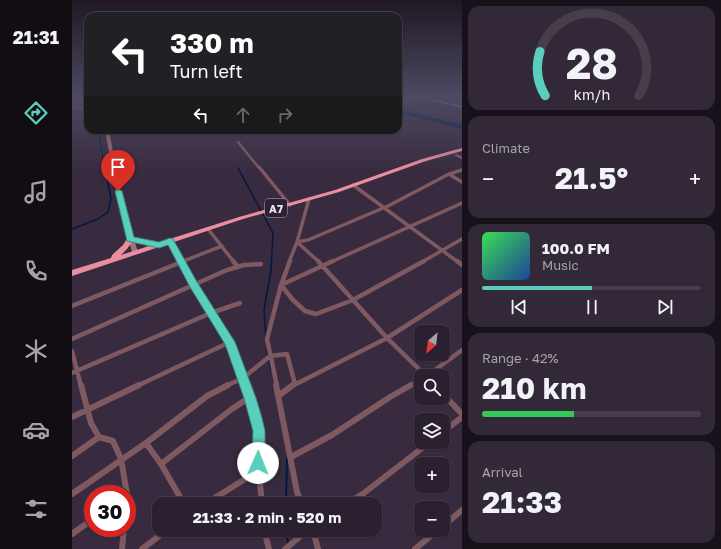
<!DOCTYPE html>
<html lang="en">
<head>
<meta charset="utf-8">
<style>
  :root { --surface:#2a202f; --page:#322837; --text:#f1f3f6; --muted:#a5a3aa; --line:#463e4b; --accent:#5acebc }
  body { margin:0; font-family:"Golos Text",sans-serif; background:var(--page); color:var(--text); height:100vh; display:flex; flex-direction:column; font-size:15px; white-space:nowrap }
  * { box-sizing:border-box; margin:0 }
  p { font-size:13px; color:var(--muted) }
  .icon { flex:none; width:22px; height:22px; fill:none; stroke:currentColor; stroke-width:2; stroke-linecap:round; stroke-linejoin:round }
  .map { position:relative; flex:1; overflow:hidden }
  .details { display:flex; flex-direction:column; gap:6px; padding:6px; background:#17121a; width:259px }
  .details>* { flex:none }
  .banner { position:absolute; left:12px; top:12px; width:318px; height:122px; border-radius:12px; box-shadow:0 1px 3px #0004,0 0 0 1px var(--line); background:#202124; color:#fff; overflow:hidden }
  .needle { width:26px; rotate:208deg }
  .fabs { position:absolute; left:342px; top:325px; display:grid; gap:8px }
  .fabs a { display:grid; place-items:center; width:36px; height:36px; border-radius:8px; background:var(--surface); box-shadow:0 1px 3px #0004,0 0 0 1px var(--line); font-size:20px }
  .speed { position:absolute; left:12px; top:485px; display:flex; gap:8px; font-size:20px; font-weight:700; text-align:center }
  .speed>* { display:grid; place-content:center; width:52px; height:52px; border-radius:50%; background:var(--surface); box-shadow:0 1px 3px #0004,0 0 0 1px var(--line); line-height:1 }
  .speed .limit { border:6px solid #d22; background:#fff; color:#111 }
  .pin { position:absolute; display:grid; place-items:center; width:34px; height:34px; color:#fff; margin:-41px -17px; border-radius:50% 50% 50% 0; rotate:-45deg; box-shadow:0 0 4px #0007 }
  .pin .icon { rotate:45deg }
  .me { position:absolute; width:44px; margin:-22px; rotate:1deg; stroke-linejoin:round; filter:drop-shadow(0 0 3px #0008) }
  .turn { display:flex; align-items:center; gap:14px; height:84px; padding:0 20px; font-size:18px }
  .turn .icon { width:52px; height:52px; stroke-width:2.5 }
  .turn b { display:block; font-size:28px; line-height:34px }
  .lanes { display:flex; align-items:center; height:38px; padding:0 20px; background:#0003; justify-content:center; gap:20px; direction:ltr }
  .lanes .off { opacity:.35 }
  .big { font-size:30px; font-weight:700; line-height:1.1 }
  .details .widget { flex:1; display:flex; flex-direction:column; justify-content:center; gap:6px; min-width:0; padding:0 14px; border-radius:12px; background:var(--page) }
  .details .dial { align-items:center; gap:0 }
  .dial svg { height:104px; overflow:visible; fill:none; stroke:var(--line); stroke-width:7; stroke-linecap:round; text-anchor:middle }
  .dial text { fill:var(--text); stroke:none }
  .song { display:flex; align-items:center; gap:12px }
  .cover { width:48px; height:48px; border-radius:6px; background:linear-gradient(135deg,hsl(130 70% 55%),hsl(220 70% 35%)) }
  .played { height:4px; border-radius:2px; background:linear-gradient(90deg,var(--accent) 50%,var(--line) 50%) }
  .keys { display:flex; justify-content:space-around; direction:ltr }
  .heat { display:flex; justify-content:space-between; align-items:center; font-size:22px; direction:ltr }
  .charge { height:6px; border-radius:3px; background:linear-gradient(90deg,#34c759 42%,var(--line) 0) }
  .trip { position:absolute; left:80px; top:497px; width:230px; height:40px; border-radius:12px; background:var(--surface); box-shadow:0 1px 3px #0004,0 0 0 1px var(--line); font-weight:700; line-height:40px; text-align:center }
  main { display:flex; flex:1; min-height:0 }
  .menu { display:flex; flex-direction:column; width:72px; justify-content:space-around; align-items:center; background:#110d13; color:var(--muted) }
  .menu .icon { width:28px; height:28px }
  .menu .on { color:var(--accent) }
  .menu b { font-size:18px; color:var(--text) }
  .map>svg:first-child { display:block }
</style>
</head>
<body>
<main>
<nav class="menu">
<b>21:31</b>
<svg class="icon on" aria-label="directions" viewBox="0 0 24 24"><path d="M12 3l9 9-9 9-9-9zM9 14v-3h6M13 9l2 2-2 2"/></svg>
<svg class="icon" aria-label="music" viewBox="0 0 24 24"><path d="M9 18V5l10-2v13"/><circle cx="6" cy="18" r="3"/><circle cx="16" cy="16" r="3"/></svg>
<svg class="icon" aria-label="phone" viewBox="0 0 24 24"><path d="M5 4h4l2 5-3 2q2 4 5 5l2-3 5 2v4C11 20 4 13 5 4z"/></svg>
<svg class="icon" aria-label="climate" viewBox="0 0 24 24"><path d="M12 3v18M4 7l16 10M4 17L20 7"/></svg>
<svg class="icon" aria-label="car" viewBox="0 0 24 24"><path d="M5 17H2v-5l4-1 3-4h7l3 4 3 1v5h-3M9 17h6M6 11h13"/><circle cx="7" cy="17" r="2"/><circle cx="17" cy="17" r="2"/></svg>
<svg class="icon" aria-label="filters" viewBox="0 0 24 24"><path d="M4 7h16M4 17h16"/><circle cx="9" cy="7" r="2"/><circle cx="15" cy="17" r="2"/></svg>
</nav>
<div class="map">
<svg width="390" height="549" viewBox="0 0 390 549">
  <rect width="100%" height="100%" fill="#382b3f"/>
  <!-- built -->
  <path fill="#42334c" d="M0 96H16V108L0 104Z"/>
  <g fill="none" stroke-linecap="round" stroke-linejoin="round">
    <!-- stream-far2 -->
    <path stroke="#011845" stroke-width="1" d="M378 124 384 118
      M26 130 33 168"/>
    <!-- stream-far1 -->
    <path stroke="#011845" stroke-width="1.5" d="M166 168 201 233 199 271 192 309 194 337
      M0 229 26 219 36 212 39 199 33 167
      M195 349 199 370"/>
    <!-- stream -->
    <path stroke="#011845" stroke-width="2" d="M214 504 215 458
      M214 530 216 543"/>
    <!-- river -->
    <path fill="#011845" fill-rule="evenodd" d="M326 109 390 125V129L326 113Z"/>
    <!-- street-far3 -->
    <path stroke="#7f5960" stroke-width="2.5" d="M0 106 16 111
      M166 142 187 168
      M384 155 390 158"/>
    <!-- street-far2 -->
    <path stroke="#7f5960" stroke-width="3.5" d="M187 167 218 205
      M377 174 390 182
      M281 185 386 262
      M136 229 162 262
      M98 241 109 262
      M225 242 247 262
      M225 242 236 240 316 206 377 174 390 170
      M109 262 150 246
      M217 262 225 242 237 199
      M259 262 390 203
      M350 262 390 239"/>
    <!-- street-far1 -->
    <path stroke="#7f5960" stroke-width="4.5" d="M109 261 121 284 158 342 174 386
      M161 261 166 267
      M246 261 315 338 354 376
      M385 261 390 265
      M209 285 221 300 233 311 244 314 281 300 352 261
      M209 285 261 261
      M0 306 112 261
      M0 339 155 270 172 265 189 264
      M0 351 9 386
      M0 373 139 313 168 303
      M355 376 390 350
      M65 386 158 342
      M154 386 171 378 198 356 215 354 223 384
      M205 386 195 339 209 285 218 261
      M220 386 315 338 390 290
      M337 386 349 380"/>
    <!-- street -->
    <path stroke="#7f5960" stroke-width="6" d="M9 385 19 423 27 437 41 441 49 459 55 494
      M174 385 178 397
      M204 385 225 492 230 504
      M371 394 390 414
      M206 396 221 385
      M0 417 67 385
      M371 432 390 417
      M74 443 89 464 112 504
      M0 456 27 437
      M219 457 260 435 318 397 339 385
      M89 464 160 409 178 397 187 431V473L178 476 133 504
      M187 473 190 504
      M0 494 74 443 135 396 156 385
      M275 504 292 493 358 442
      M371 526 390 510
      M192 530 197 549
      M241 530 246 549
      M0 534 21 519
      M50 549 52 528
      M70 549 95 530
      M213 549 236 530
      M343 549 366 530"/>
    <!-- secondary -->
    <path fill="#ab6f79" fill-rule="evenodd" d="M33 130H37L51 206 66 252 63 254 60 252 47 206Z"/>
    <!-- highway -->
    <path fill="#ea8e9f" fill-rule="evenodd" d="M342 96H347L390 106V108Z
      M390 148V151L354 161 267 192 171 219 0 276V270L39 258 40 255 51 245 56 237H58L85 243 167 217 263 190 350 159ZM60 242 77 246 49 255 55 249Z"/>
  </g>
  <!-- sky -->
  <linearGradient id="sky" x2="0" y2="1"><stop stop-color="#1f1823"/><stop offset="0.56" stop-color="#4d4a63"/><stop offset="1" stop-color="#4d4a63" stop-opacity="0"/></linearGradient>
  <rect width="390" height="172" fill="url(#sky)"/>
  <!-- route -->
  <path fill="#5acebc" stroke="#3a867a" d="M46 189 50 191 62 237 87 242 98 238 101 239 125 282 163 342 184 398 190 418 193 431V463L191 468 186 470 182 468 180 463 181 431 172 398 153 344 118 287 96 245 87 248 55 241 43 191Z"/>
  <g text-anchor="middle" dominant-baseline="central" stroke-width="4" stroke-linejoin="round" paint-order="stroke">
    <!-- shield labels -->
    <rect fill="#2e2135" stroke="#b2a8b7" stroke-width="1" x="193" y="199" width="22" height="18" rx="3"/>
    <g font-size="11" font-weight="bold" fill="#eae2ef">
      <text x="204" y="208">A7</text>
    </g>
  </g>
</svg>
<div class="fabs">
<a><svg class="needle" viewBox="-14 -14 28 28"><path d="M0-13l5 13h-10z" fill="#e53935"/><path d="M0 13l5-13h-10z" fill="#a5a3aa"/></svg></a>
<a><svg class="icon" aria-label="search" viewBox="0 0 24 24"><circle cx="10" cy="10" r="6"/><path d="M15 15l6 6"/></svg></a>
<a><svg class="icon" aria-label="layers" viewBox="0 0 24 24"><path d="M12 4l9 5-9 5-9-5zM3 14l9 5 9-5"/></svg></a>
<a>+</a>
<a>−</a>
</div>
<div class="speed"><div class="limit">30</div></div>
<div class="pin" style="left:46px;top:191px;background:#d93025"><svg class="icon" aria-label="arrive" viewBox="0 0 24 24"><path d="M6 21V4h12l-3 4 3 4H6"/></svg></div>
<svg class="me" style="left:186px;top:463px" viewBox="-20 -20 40 40"><circle r="19" fill="#fff"/><path d="M0-13L10 11 0 6-10 11z" fill="#5acebc"/></svg>
<div class="trip">21:33 · 2 min · 520 m</div>
<div class="banner">
<div class="turn"><svg class="icon" aria-label="left" viewBox="0 0 24 24"><path d="M17 20v-9H6M10 6l-5 5 5 5"/></svg><div><b>330 m</b>Turn left</div></div>
<div class="lanes"><svg class="icon" aria-label="left" viewBox="0 0 24 24"><path d="M17 20v-9H6M10 6l-5 5 5 5"/></svg><svg class="icon off" aria-label="ahead" viewBox="0 0 24 24"><path d="M12 20V5M6 11l6-6 6 6"/></svg><svg class="icon off" aria-label="right" viewBox="0 0 24 24"><path d="M7 20v-9h11M14 6l5 5-5 5"/></svg></div>
</div>
</div>
<section class="details">
<div class="widget dial"><svg viewBox="0 0 100 80">
<path d="M14 69A42 42 0 1 1 86 69"/>
<path d="M14 69A42 42 0 0 1 10 35" stroke="#5acebc"/>
<text x="50" y="56" font-size="32" font-weight="700">28</text>
<text x="50" y="72" font-size="11">km/h</text>
</svg></div>
<div class="widget"><p>Climate</p>
<div class="heat"><a>−</a><b class="big">21.5°</b><a>+</a></div>
</div>
<div class="widget">
<div class="song"><i class="cover"></i><div><b>100.0 FM</b><p>Music</p></div></div>
<div class="played"></div>
<div class="keys"><svg class="icon" aria-label="previous" viewBox="0 0 24 24"><path d="M18 5L8 12l10 7zM5 5v14"/></svg><svg class="icon" aria-label="pause" viewBox="0 0 24 24"><path d="M8 5v14M16 5v14"/></svg><svg class="icon" aria-label="next" viewBox="0 0 24 24"><path d="M6 5l10 7-10 7zM19 5v14"/></svg></div>
</div>
<div class="widget"><p>Range · 42%</p><b class="big">210 km</b><div class="charge"></div></div>
<div class="widget"><p>Arrival</p><b class="big">21:33</b></div>
</section>
</main>
</body>
</html>
